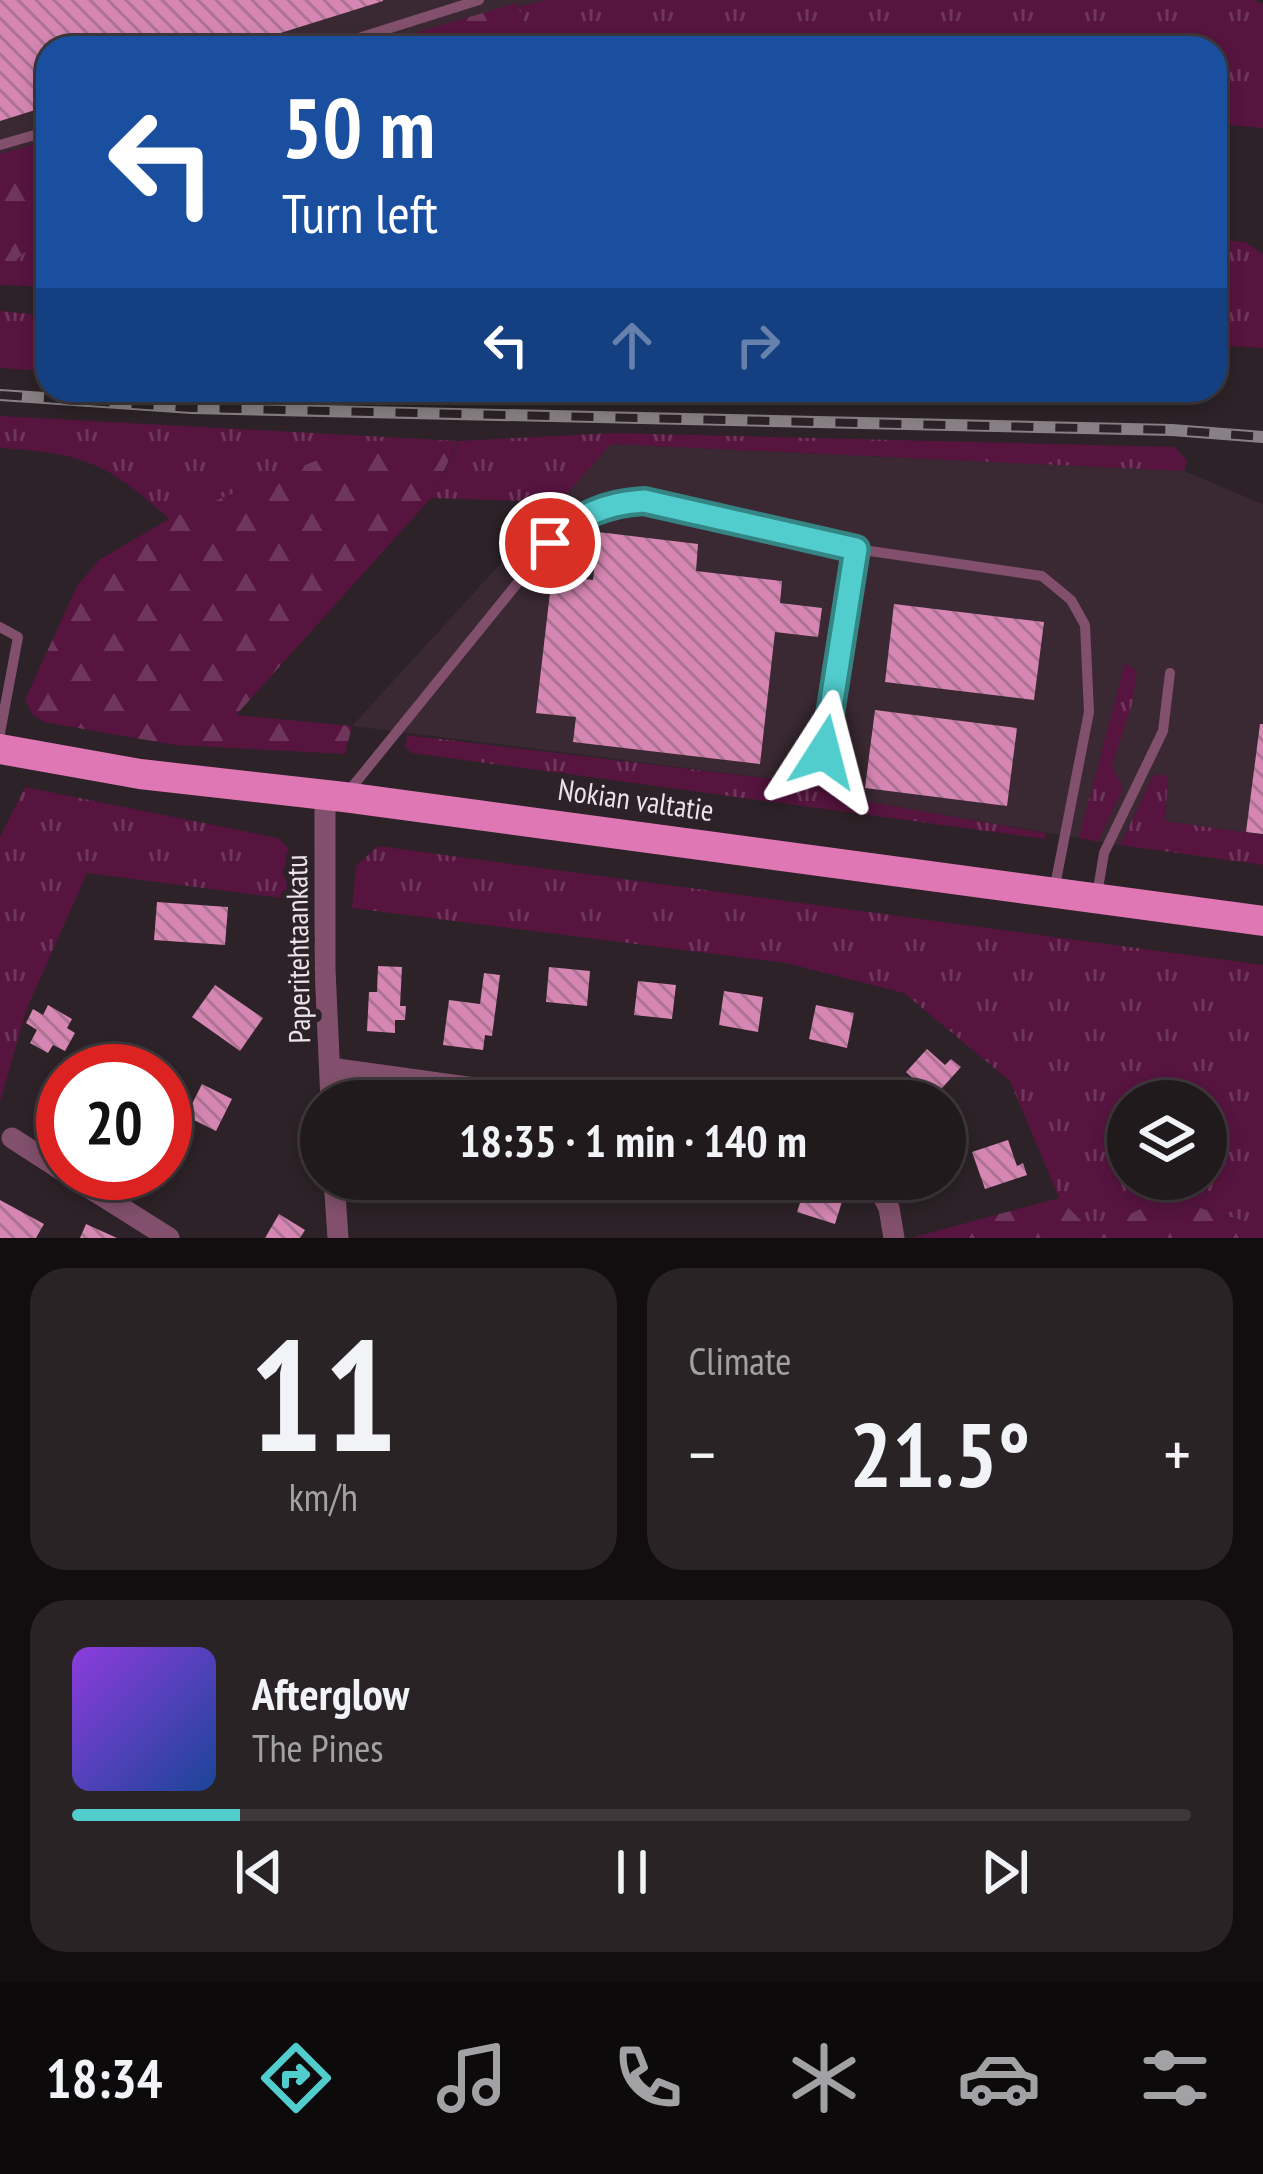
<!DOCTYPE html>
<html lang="en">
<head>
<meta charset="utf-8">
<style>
  :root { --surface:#211a1d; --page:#292326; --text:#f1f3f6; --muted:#a2a1a4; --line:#3e383b; --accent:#52cdcd }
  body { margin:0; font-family:"PT Sans Narrow",sans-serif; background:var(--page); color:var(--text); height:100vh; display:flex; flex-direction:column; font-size:45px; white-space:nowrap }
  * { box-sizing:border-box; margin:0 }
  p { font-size:39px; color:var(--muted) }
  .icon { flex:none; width:66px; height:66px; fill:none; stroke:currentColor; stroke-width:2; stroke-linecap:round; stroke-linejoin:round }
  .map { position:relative; height:1238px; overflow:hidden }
  .drawer { display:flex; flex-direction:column; gap:30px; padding:30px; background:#120e10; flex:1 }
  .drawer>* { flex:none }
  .banner { position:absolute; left:36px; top:36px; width:1191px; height:366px; border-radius:36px; box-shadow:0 6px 18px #0003,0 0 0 3px var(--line); background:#1a4fa0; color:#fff; overflow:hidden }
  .buttons { position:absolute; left:1107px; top:1080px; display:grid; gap:24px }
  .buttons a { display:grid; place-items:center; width:120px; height:120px; border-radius:50%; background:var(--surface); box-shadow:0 6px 18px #0003,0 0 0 3px var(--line); font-size:60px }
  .speed { position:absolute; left:36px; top:1044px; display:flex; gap:24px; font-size:60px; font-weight:700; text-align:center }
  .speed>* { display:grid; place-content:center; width:156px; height:156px; border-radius:50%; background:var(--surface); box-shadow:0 6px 18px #0003,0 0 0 3px var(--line); line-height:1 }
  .speed .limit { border:18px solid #d22; background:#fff; color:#111 }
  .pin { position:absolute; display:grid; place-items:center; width:102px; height:102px; color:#fff; margin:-51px; border:6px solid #fff; border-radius:50%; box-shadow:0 3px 12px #0007 }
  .me { position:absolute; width:132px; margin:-66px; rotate:9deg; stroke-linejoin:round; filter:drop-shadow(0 0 9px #0008) }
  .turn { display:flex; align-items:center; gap:42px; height:252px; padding:0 48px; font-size:54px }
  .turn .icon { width:156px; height:156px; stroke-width:2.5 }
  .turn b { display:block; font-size:84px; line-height:102px }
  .lanes { display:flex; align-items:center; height:114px; padding:0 48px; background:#0003; justify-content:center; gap:60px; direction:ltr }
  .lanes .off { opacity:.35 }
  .big { font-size:90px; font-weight:800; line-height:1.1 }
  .drawer .widget { flex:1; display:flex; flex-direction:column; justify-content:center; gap:18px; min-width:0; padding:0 42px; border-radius:36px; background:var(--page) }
  .drawer .dial { align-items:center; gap:0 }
  .dial b { font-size:156px; line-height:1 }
  .song { display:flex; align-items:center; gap:36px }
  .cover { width:144px; height:144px; border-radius:18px; background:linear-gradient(135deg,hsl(270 70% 55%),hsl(220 70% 35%)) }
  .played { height:12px; border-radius:6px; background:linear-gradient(90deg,var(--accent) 15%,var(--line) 15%) }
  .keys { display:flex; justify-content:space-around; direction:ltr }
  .heat { display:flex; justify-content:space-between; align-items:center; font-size:66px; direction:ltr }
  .drawer .tiles { flex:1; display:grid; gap:30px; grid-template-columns:1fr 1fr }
  .widget:last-child { grid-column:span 2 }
  .trip { position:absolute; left:300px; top:1080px; width:666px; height:120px; border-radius:60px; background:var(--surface); box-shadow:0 6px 18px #0003,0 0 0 3px var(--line); font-weight:800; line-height:120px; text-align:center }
  .tabs { display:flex; height:192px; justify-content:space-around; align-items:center; background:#0d0a0c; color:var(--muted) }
  .tabs .icon { width:84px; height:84px }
  .tabs .selected { color:var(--accent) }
  .tabs b { font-size:54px; color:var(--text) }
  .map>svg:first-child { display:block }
</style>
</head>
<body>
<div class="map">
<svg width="1263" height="1238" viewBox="0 0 1263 1238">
  <defs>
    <pattern id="grass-tufts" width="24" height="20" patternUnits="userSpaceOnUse" patternTransform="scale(3)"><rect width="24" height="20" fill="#56143f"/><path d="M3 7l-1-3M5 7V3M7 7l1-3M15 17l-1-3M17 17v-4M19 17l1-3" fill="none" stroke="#6e365b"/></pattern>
    <pattern id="forest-firs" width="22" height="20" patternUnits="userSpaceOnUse" patternTransform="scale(3)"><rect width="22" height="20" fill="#56143f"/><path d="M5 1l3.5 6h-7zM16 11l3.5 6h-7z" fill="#6e365b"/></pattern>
    <pattern id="building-back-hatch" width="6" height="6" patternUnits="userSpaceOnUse" patternTransform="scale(3)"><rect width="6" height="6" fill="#d686b3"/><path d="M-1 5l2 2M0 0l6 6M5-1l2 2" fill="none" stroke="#ab7292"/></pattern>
  </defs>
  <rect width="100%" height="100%" fill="#2c2227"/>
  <!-- built -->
  <path fill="#3a2932" d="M0 0H546L518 7 516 4 363 48H48V140L0 154Z
    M610 444 1184 471 1263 504V835L1165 821 1168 776 1154 774 1120 845 857 800 854 789 352 726Z"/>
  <!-- grass -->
  <path fill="url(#grass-tufts)" fill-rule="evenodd" d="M546 0H1254L1263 4V128L1215 124V48H641C614 41 564 48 533 48L518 7Z
    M48 228V287L0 285V277Z
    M1215 240 1245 242 1263 254V348L1215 345Z
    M0 311 48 316V371L0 368Z
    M306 390H660L494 402Z
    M0 416 458 441 613 433 1175 447 1187 461 1184 471 611 444 559 502 431 498 458 443 328 456 169 519C108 463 83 453 0 448Z
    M1125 663 1137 671 1132 704 1112 766 1123 788 1098 842 1079 838Z
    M407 735 855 789 858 800 1046 833 1045 839 412 753 405 747Z
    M1154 774 1168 776 1165 821 1263 835V865L1120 845Z
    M25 787 278 838C298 853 295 876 297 900L87 873 27 1008 0 1102V837Z
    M378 846 1263 965V1227L1165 1197 1093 1233 1059 1198 1010 1081 904 993 786 963 352 908 356 866ZM1128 1101H1206V1179H1128Z"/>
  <!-- forest -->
  <path fill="url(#forest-firs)" d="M517 3 533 48H363Z
    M48 140V228L0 277V154Z
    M458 441 431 498 236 715 352 726 345 754 175 745 44 722 33 715 25 700 77 586 99 560 169 519 328 456Z
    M1164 1197 1263 1227V1238H910L1059 1198 1093 1233Z"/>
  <!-- building -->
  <path fill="url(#building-back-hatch)" d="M0 0H383V1L232 48H48V106L0 121Z
    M598 532 698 544 696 571 782 581 780 603 822 608 818 637 775 632 760 764 573 742 576 717 536 713 552 575 593 580Z
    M894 604 1044 622 1034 700 885 682Z
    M875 710 1017 728 1007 806 865 788Z
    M1260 724H1263V834L1246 832Z
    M157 902 228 907 225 945 154 940Z
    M378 966 402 967 400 1006H406L405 1020H395V1033L367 1031 369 992H377Z
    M549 967 590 971 587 1006 546 1002Z
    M484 973 500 975 492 1036 485 1035 483 1050 443 1045 449 1000 480 1004Z
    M638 981 676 985 672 1019 634 1015Z
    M215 985 263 1018 240 1051 192 1017Z
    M724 991 763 997 758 1032 719 1025Z
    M48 1005 72 1019 67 1028 75 1033 65 1051 53 1045 48 1053 30 1043 37 1030 26 1023 33 1009 43 1015Z
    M816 1005 854 1013 847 1048 809 1039Z
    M927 1049 945 1065 951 1059 961 1067 934 1097 906 1072Z
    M202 1084 232 1099 216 1131 186 1116Z
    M1008 1140 1017 1166 1023 1163 1027 1175 985 1189 972 1152Z
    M680 1179H729L723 1195 693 1184 691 1188 678 1183Z
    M815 1179H849L835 1224 797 1212 807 1182 813 1184Z
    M0 1200 44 1224 36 1238H0Z
    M279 1214 305 1230 300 1238H265Z
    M86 1224 117 1238H80Z"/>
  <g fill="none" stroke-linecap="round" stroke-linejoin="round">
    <!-- lane -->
    <path stroke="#82506c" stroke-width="10" d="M327 48 479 0
      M0 145 48 131
      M856 549 1042 576 1071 600 1085 625 1089 712 1054 891
      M0 627 18 637 0 733
      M348 792 550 543C577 517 605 503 643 501L856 549 824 752
      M1097 895 1104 853 1163 731 1170 673"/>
    <!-- street -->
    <path stroke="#82506c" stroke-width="21" d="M325 795V969L331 1101
      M330 1068 570 1101
      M12 1138 63 1171
      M66 1173 169 1238
      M334 1179 338 1238
      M874 1179 889 1208 894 1238"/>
    <!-- primary -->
    <path stroke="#de77b3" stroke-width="30" d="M0 749 140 774 344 797 1263 921"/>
    <!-- rail casing -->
    <g stroke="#888084" stroke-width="12">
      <path id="rail" d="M0 395 192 408 1172 430 1263 437"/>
    </g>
    <!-- rail -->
    <use href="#rail" stroke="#2c2227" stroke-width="8" stroke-dasharray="22" stroke-linecap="butt"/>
  </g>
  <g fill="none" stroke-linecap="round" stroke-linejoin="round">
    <!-- route casing -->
    <g stroke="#358585" stroke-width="30">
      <path id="route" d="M550 543C577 516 605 503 644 501L856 549 824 752"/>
    </g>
    <!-- route -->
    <use href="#route" stroke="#52cdcd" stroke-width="21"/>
  </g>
  <g text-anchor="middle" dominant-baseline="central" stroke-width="12" stroke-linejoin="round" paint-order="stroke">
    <!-- street labels -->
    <g font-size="30" fill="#eae3e7" stroke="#2c2227">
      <text transform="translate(636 799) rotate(8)">Nokian valtatie</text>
      <text transform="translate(297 949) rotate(-91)">Paperitehtaankatu</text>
    </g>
  </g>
</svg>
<div class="buttons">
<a><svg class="icon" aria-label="layers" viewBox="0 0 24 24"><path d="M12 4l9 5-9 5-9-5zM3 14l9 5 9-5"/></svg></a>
</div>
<div class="speed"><div class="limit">20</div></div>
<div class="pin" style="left:550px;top:543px;background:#d93025"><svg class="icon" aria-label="arrive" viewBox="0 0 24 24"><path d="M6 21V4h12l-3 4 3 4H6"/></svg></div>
<svg class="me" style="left:824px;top:752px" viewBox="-20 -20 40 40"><path d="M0-17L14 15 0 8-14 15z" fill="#52cdcd" stroke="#fff" stroke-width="4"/></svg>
<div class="trip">18:35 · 1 min · 140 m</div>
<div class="banner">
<div class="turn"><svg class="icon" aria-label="left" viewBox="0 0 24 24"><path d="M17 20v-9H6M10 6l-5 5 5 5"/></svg><div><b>50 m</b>Turn left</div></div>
<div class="lanes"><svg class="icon" aria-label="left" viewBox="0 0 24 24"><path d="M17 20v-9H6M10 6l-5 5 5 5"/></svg><svg class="icon off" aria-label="ahead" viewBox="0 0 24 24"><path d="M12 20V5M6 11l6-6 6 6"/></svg><svg class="icon off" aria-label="right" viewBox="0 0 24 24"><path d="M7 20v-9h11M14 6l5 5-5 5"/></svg></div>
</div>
</div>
<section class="drawer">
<div class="tiles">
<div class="widget dial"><b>11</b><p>km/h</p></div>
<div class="widget"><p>Climate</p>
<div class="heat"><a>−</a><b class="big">21.5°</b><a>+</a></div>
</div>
<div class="widget">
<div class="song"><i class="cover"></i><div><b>Afterglow</b><p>The Pines</p></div></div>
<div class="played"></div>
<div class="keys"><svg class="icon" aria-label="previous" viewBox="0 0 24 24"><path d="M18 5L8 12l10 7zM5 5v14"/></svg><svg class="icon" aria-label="pause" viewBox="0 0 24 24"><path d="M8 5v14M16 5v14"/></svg><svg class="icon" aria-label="next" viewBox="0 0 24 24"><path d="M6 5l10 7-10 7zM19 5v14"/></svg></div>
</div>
</div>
</section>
<nav class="tabs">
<b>18:34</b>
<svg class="icon selected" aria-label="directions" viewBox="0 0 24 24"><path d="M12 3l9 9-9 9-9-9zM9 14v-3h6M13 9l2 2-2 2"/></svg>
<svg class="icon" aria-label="music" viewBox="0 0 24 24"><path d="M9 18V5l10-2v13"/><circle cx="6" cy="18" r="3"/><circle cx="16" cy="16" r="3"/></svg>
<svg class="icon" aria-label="phone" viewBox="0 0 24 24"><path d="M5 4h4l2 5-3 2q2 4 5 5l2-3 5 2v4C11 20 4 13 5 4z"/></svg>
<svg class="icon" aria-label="climate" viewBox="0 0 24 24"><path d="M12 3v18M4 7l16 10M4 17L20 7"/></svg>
<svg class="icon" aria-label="car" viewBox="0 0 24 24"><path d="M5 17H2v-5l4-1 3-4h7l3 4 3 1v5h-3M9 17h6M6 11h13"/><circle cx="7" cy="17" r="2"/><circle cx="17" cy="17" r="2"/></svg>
<svg class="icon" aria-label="filters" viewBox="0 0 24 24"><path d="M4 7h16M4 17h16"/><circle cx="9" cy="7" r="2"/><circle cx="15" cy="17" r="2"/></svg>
</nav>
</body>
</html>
